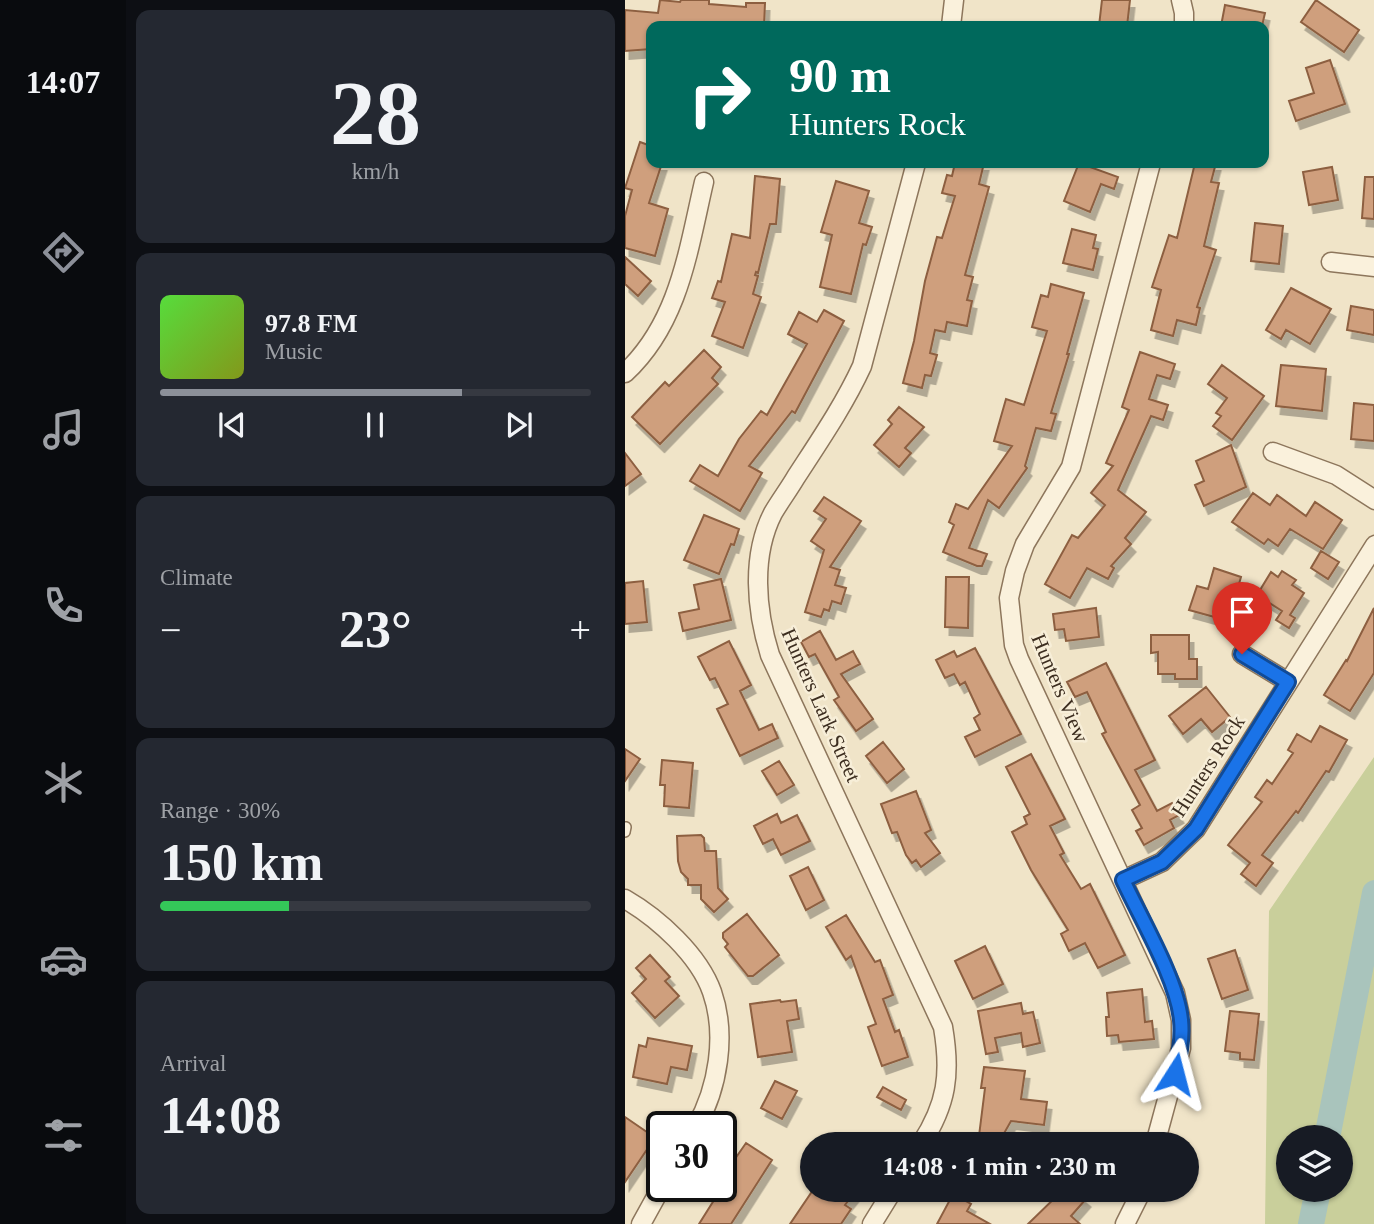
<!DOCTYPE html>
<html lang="en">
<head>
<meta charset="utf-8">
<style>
  :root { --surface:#171b24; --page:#242831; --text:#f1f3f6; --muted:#9ea1a6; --line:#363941; --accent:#8c9099 }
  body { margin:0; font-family:"Times New Roman",serif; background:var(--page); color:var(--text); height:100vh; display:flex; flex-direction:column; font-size:26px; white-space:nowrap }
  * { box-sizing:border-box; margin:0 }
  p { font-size:23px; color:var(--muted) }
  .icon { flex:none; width:38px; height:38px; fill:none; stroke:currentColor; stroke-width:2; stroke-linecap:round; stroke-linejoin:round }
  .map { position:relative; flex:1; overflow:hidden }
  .drawer { display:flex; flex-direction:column; gap:10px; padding:10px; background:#0d0f14; width:499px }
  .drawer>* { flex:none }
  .banner { position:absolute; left:21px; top:21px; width:623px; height:147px; border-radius:14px; box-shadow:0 2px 5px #0004; background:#00695c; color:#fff; overflow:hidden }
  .tools { position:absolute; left:651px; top:1125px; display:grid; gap:14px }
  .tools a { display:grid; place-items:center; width:77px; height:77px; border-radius:50%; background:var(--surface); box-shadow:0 2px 5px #0004; font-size:35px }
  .speed { position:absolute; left:21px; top:1111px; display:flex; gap:14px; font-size:35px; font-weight:700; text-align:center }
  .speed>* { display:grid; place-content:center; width:91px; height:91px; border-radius:50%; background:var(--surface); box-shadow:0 2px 5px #0004; line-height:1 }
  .speed .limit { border:4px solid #111; border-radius:10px; background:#fff; color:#111 }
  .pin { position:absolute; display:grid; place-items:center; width:60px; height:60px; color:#fff; margin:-72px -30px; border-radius:50% 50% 50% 0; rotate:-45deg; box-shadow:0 0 7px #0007 }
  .pin .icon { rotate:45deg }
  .me { position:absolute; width:77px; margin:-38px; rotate:9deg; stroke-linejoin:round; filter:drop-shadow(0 0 5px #0008) }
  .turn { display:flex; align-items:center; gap:24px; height:147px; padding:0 28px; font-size:32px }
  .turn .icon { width:91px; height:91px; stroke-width:2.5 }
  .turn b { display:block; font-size:49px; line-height:60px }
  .big { font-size:52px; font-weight:600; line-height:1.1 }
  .drawer .card { flex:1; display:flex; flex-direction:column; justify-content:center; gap:10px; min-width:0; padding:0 24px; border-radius:14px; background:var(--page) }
  .drawer .dial { align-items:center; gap:0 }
  .dial b { font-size:91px; line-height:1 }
  .song { display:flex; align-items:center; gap:21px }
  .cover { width:84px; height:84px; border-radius:10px; background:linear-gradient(135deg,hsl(110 70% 55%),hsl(70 70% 35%)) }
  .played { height:7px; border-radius:4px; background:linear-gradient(90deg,var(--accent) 70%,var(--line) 70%) }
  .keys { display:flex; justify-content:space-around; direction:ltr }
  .heat { display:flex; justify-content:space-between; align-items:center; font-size:38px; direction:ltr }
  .charge { height:10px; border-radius:5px; background:linear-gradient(90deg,#34c759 30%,var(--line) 0) }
  .trip { position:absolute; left:175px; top:1132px; width:399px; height:70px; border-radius:35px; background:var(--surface); box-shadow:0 2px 5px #0004; font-weight:600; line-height:70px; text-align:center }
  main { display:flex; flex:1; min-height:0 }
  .tab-bar { display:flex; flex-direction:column; width:126px; justify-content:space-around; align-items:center; background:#090b0e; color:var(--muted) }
  .tab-bar .icon { width:49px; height:49px }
  .tab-bar .current { color:var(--accent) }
  .tab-bar b { font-size:32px; color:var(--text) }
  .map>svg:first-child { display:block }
</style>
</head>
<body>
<main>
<nav class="tab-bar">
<b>14:07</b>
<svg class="icon current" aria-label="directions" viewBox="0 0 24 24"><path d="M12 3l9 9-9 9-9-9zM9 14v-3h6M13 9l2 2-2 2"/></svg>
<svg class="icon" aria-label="music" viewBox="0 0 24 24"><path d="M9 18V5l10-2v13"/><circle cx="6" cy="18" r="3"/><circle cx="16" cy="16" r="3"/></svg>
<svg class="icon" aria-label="phone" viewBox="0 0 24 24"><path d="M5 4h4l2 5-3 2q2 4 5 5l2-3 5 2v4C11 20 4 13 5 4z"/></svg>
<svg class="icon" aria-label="climate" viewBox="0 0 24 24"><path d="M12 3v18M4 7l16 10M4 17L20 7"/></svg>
<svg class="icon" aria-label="car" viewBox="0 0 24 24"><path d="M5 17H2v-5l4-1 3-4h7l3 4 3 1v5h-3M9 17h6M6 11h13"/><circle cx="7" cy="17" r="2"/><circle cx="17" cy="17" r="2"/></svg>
<svg class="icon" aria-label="filters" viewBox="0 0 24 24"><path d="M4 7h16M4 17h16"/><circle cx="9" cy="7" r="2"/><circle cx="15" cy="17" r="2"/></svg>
</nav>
<section class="drawer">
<div class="card dial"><b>28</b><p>km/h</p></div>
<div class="card">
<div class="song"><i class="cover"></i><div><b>97.8 FM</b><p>Music</p></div></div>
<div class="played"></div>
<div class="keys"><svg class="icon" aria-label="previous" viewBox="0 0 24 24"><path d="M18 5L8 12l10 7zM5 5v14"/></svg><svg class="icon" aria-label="pause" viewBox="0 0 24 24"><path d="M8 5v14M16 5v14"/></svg><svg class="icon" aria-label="next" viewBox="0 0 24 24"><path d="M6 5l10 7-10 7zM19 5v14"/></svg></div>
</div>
<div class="card"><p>Climate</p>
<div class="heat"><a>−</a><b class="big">23°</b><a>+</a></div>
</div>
<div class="card"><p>Range · 30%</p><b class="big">150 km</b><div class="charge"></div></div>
<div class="card"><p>Arrival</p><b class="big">14:08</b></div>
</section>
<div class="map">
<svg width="750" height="1224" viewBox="0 0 750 1224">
  <defs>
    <filter id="shadow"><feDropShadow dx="4.5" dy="8" stdDeviation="0" flood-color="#0004"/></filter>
  </defs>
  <rect width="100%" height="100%" fill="#f0e4c8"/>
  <!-- green -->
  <path fill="#c9cf9b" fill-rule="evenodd" d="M749 757V1224H640L644 911ZM663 1138H716V1190H663Z"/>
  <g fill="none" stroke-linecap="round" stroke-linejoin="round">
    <!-- river -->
    <path stroke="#a9c4bc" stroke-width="26" d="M702 1138 750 893
      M686 1224 693 1190"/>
  </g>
  <!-- building -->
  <path fill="#cf9f7d" stroke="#8d5f41" stroke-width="2" filter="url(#shadow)" d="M35 0 55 2 56 0H84V4L121 7V3H140L139 26H26V49L0 51V10L33 13Z
    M477 0H505L502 26H474Z
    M691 0 734 30 719 52 676 22Z
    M600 5 640 13 637 26H596Z
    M705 60 720 104 671 121 664 101 689 93 681 68Z
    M15 142 26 146V163H37L24 203 43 209 30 256 0 248V216L7 190 0 188Z
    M330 163H359L354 184 364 187 340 275 348 277 342 300 347 301 342 326 322 322 320 332 310 330 305 353 312 355 306 376 300 375 297 388 278 383 289 341 300 281 312 237 317 238 330 196 317 193 322 175 327 176Z
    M454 163 493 177 489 189 476 184 465 212 439 201Z
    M570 163H591L586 182 594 183 579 246 591 250 572 307 575 308 571 325 552 320 548 336 526 330 536 290 527 287 544 235 552 238Z
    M707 167 713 200 684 205 678 172Z
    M130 176 155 179 151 224H145L133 273 131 272 130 275 133 276 128 294 136 297 118 348 87 336 100 302 87 298 93 281 96 282 107 234 125 238Z
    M740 177H749V219L737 218Z
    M211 181 244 191 234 223 247 227 241 245 238 244 226 294 195 287 207 235 196 232Z
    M630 223 658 226 654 264 626 261Z
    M447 229 471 235 468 248 473 249 468 270 438 263Z
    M0 257 26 281 13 296 0 284Z
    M426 284 459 293 442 354H444L426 413 431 414 426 431 411 428 400 466 402 468 374 508 363 500 344 548 362 554 357 566H352L318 552 329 525 324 522 331 504 343 509 387 446 369 441 381 399 399 405 422 331 407 327 416 295 423 297Z
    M666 288 706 309 685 344 661 330 656 339 641 330Z
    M726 306 749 310V335L722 330Z
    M199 310 219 321 170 413 167 411 124 466 137 473 115 511 65 481 75 465 93 476 114 439 136 411 142 415 182 344 163 334 174 312 192 322Z
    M79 350 96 367 87 378 93 384 35 444 7 417 40 382 44 386Z
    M515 352 550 364 545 379 532 375 524 399 543 405 538 420 526 416 493 490 521 512 500 538 506 544 486 566 489 568 483 579 462 568 445 598 420 584 447 535 453 538 480 505 466 493 488 466 481 463 504 410 497 407Z
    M597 365 639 396 607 440 588 426 596 416 591 413 602 398 583 384Z
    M656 365 701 369 697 411 651 406Z
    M729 403 749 405V441L726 439Z
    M274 407 299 427 280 448 286 453 274 467 249 445 267 424 263 420Z
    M606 445 621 487 579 506 570 485 579 481 571 461Z
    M0 453 16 474 0 486Z
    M628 493 645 505 652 495 681 516 690 502 717 520 698 549 665 529 653 546 643 539 639 544 607 522Z
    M199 497 236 521 205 567 215 570 210 585 221 588 216 604 207 601 204 611 199 609 196 617 180 612 199 550 186 541 201 519 189 511Z
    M79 515 114 529 109 545 106 544 94 574 59 560Z
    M696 551 714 562 703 579 686 568Z
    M589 568 616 577 608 605 598 602 593 618 564 610 572 586 583 589Z
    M657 571 671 580 667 585 679 593 665 615 670 618 664 628 651 620 657 611 632 595 646 572 653 577Z
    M321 577H344L343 628 320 627Z
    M96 579 106 620 58 631 54 613 74 609 69 585Z
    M18 581 22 622 0 624V583Z
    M471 608 474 637 441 641 439 629 430 630 428 614Z
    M749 608V673L725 711 699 695 721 660 722 661Z
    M195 631 211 660 228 651 235 664 216 674 248 719 231 731 209 700 214 697 190 654 184 657 176 642Z
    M526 635H564V659H572V679H550V674H533V652L526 653Z
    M104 641 126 685 115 691 134 730 147 724 153 738 115 756 92 709 103 704 90 678 85 680 73 657Z
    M350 648 396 734 350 757 340 737 355 730 349 718 355 714 340 682 335 685 329 674 320 678 311 660 329 651 332 657Z
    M481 663 530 760 510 770 532 811 547 803 554 815 545 820 549 828 519 845 511 831 517 828 507 810 515 805 477 734 481 732 462 692 450 697 442 682Z
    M581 687 605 717 587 732 576 719 558 734 544 716Z
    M695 726 722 740 704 772 701 771 673 813 671 811 637 855 648 863 631 886 616 874 625 863 603 845 637 802 630 797 642 780 647 784 668 753 663 750 672 734 686 742Z
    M258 742 279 769 262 783 241 756Z
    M0 749 15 759 0 781Z
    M406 754 440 819 425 826 439 853 435 855 456 889 465 884 500 955 473 968 460 943 444 951 436 934 443 930 406 870 387 832 402 824 399 817 405 814 381 767Z
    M37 760 68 763 64 808 39 806 40 785H35Z
    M154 761 169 785 152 795 137 771Z
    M291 791 306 830 300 833 315 853 296 867 291 860 287 863 281 855 272 832 267 833 256 804Z
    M152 814 156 823 172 815 185 841 156 855 148 839 138 844 129 826Z
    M76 835 79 838 80 851H91L93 888 103 899 89 912 76 899V885H63V879L56 872 53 861 52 836Z
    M183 867 199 900 181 910 165 876Z
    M122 914 154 955 128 976H123L115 966 100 947 103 944 98 938V933Z
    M221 915 250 962 255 960 268 995 258 999 270 1032 274 1030 283 1057 257 1066 243 1027 251 1024 226 956 221 960 201 927Z
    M360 946 378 984 348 999 330 961Z
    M610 950 623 990 597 999 583 959Z
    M25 955 45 977 40 981 54 996 30 1018 7 993 21 979 11 968Z
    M517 989 520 1022 527 1021 529 1039 494 1042 493 1035 482 1036 481 1017H484L482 993Z
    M155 1000 156 1002 171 1000 174 1019 162 1021 167 1052 133 1057 125 1004Z
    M396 1003 398 1014 408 1012 415 1043 398 1047 396 1033 370 1038 373 1052 361 1054 353 1011Z
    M605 1011 634 1014 629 1060 615 1059V1053L600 1051Z
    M23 1038 67 1046 62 1070 46 1067 42 1084 8 1077 14 1045 21 1047Z
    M359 1067 400 1071 396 1099 422 1102 419 1125 386 1121 373 1144H353L360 1088H356Z
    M150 1081 172 1091 157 1119 136 1108Z
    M258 1087 281 1100 276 1110 252 1097Z
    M0 1117 35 1141 26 1155 21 1151 0 1182Z
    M121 1143 147 1160 106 1224H74L96 1189 92 1186H96V1179Z
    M188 1190H232L220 1205 226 1209 216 1224H165Z
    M438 1190H450L461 1199 446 1216 455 1224H403Z
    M328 1194 346 1204 342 1211 365 1224H312Z"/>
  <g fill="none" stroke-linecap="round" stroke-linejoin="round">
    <!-- lane casing -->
    <g stroke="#8d765c" stroke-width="12">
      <path id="lane" d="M0 832 1 827"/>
    </g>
    <!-- street casing -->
    <g stroke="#8d765c" stroke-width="21">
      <path id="street" d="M556 0 559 13V26
        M326 26 329 0
        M291 163 237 366C219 405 195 440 171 477 164 489 155 501 148 513 126 556 131 610 145 655L318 1027C326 1074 322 1104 296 1144
        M526 163 446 467 400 544 390 571 384 598 389 645 394 659 550 993 556 1020V1048L530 1144
        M706 262 750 267
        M0 373C54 323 63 251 79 182
        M648 452 711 475 750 500
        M617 654 663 682
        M498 880 537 862 571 829 750 545
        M0 899C33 918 74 955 87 992 102 1035 93 1088 71 1127
        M16 1224 37 1186
        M247 1224 268 1190
        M500 1224 517 1190"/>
    </g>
    <!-- lane -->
    <use href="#lane" stroke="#faf1dc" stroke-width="9"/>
    <!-- street -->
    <use href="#street" stroke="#faf1dc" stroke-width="18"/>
  </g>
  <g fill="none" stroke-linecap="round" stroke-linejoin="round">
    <!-- route casing -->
    <g stroke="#114b97" stroke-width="18">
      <path id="route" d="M550 1074C554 1056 558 1039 556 1020 552 979 516 919 498 880L537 862 571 829 663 682 617 654"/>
    </g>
    <!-- route -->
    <use href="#route" stroke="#1a73e8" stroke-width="12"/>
  </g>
  <g text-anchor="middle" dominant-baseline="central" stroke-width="5" stroke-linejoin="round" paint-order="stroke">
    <!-- street labels -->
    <g font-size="21" fill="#3d2e20" stroke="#f7eed8">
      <text transform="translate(435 688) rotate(67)">Hunters View</text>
      <text transform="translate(196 705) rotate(66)">Hunters Lark Street</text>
      <text transform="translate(583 766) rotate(-57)">Hunters Rock</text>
    </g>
  </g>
</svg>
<div class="tools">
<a><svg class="icon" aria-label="layers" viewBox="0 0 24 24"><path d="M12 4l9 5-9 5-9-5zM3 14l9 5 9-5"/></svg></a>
</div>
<div class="speed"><div class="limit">30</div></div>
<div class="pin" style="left:617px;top:654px;background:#d93025"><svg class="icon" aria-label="arrive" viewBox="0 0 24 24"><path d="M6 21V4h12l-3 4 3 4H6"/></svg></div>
<svg class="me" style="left:550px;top:1074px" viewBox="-20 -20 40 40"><path d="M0-17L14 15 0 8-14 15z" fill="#1a73e8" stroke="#fff" stroke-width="4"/></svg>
<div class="trip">14:08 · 1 min · 230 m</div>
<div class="banner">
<div class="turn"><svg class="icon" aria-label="right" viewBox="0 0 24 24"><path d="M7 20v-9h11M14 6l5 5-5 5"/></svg><div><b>90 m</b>Hunters Rock</div></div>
</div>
</div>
</main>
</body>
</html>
